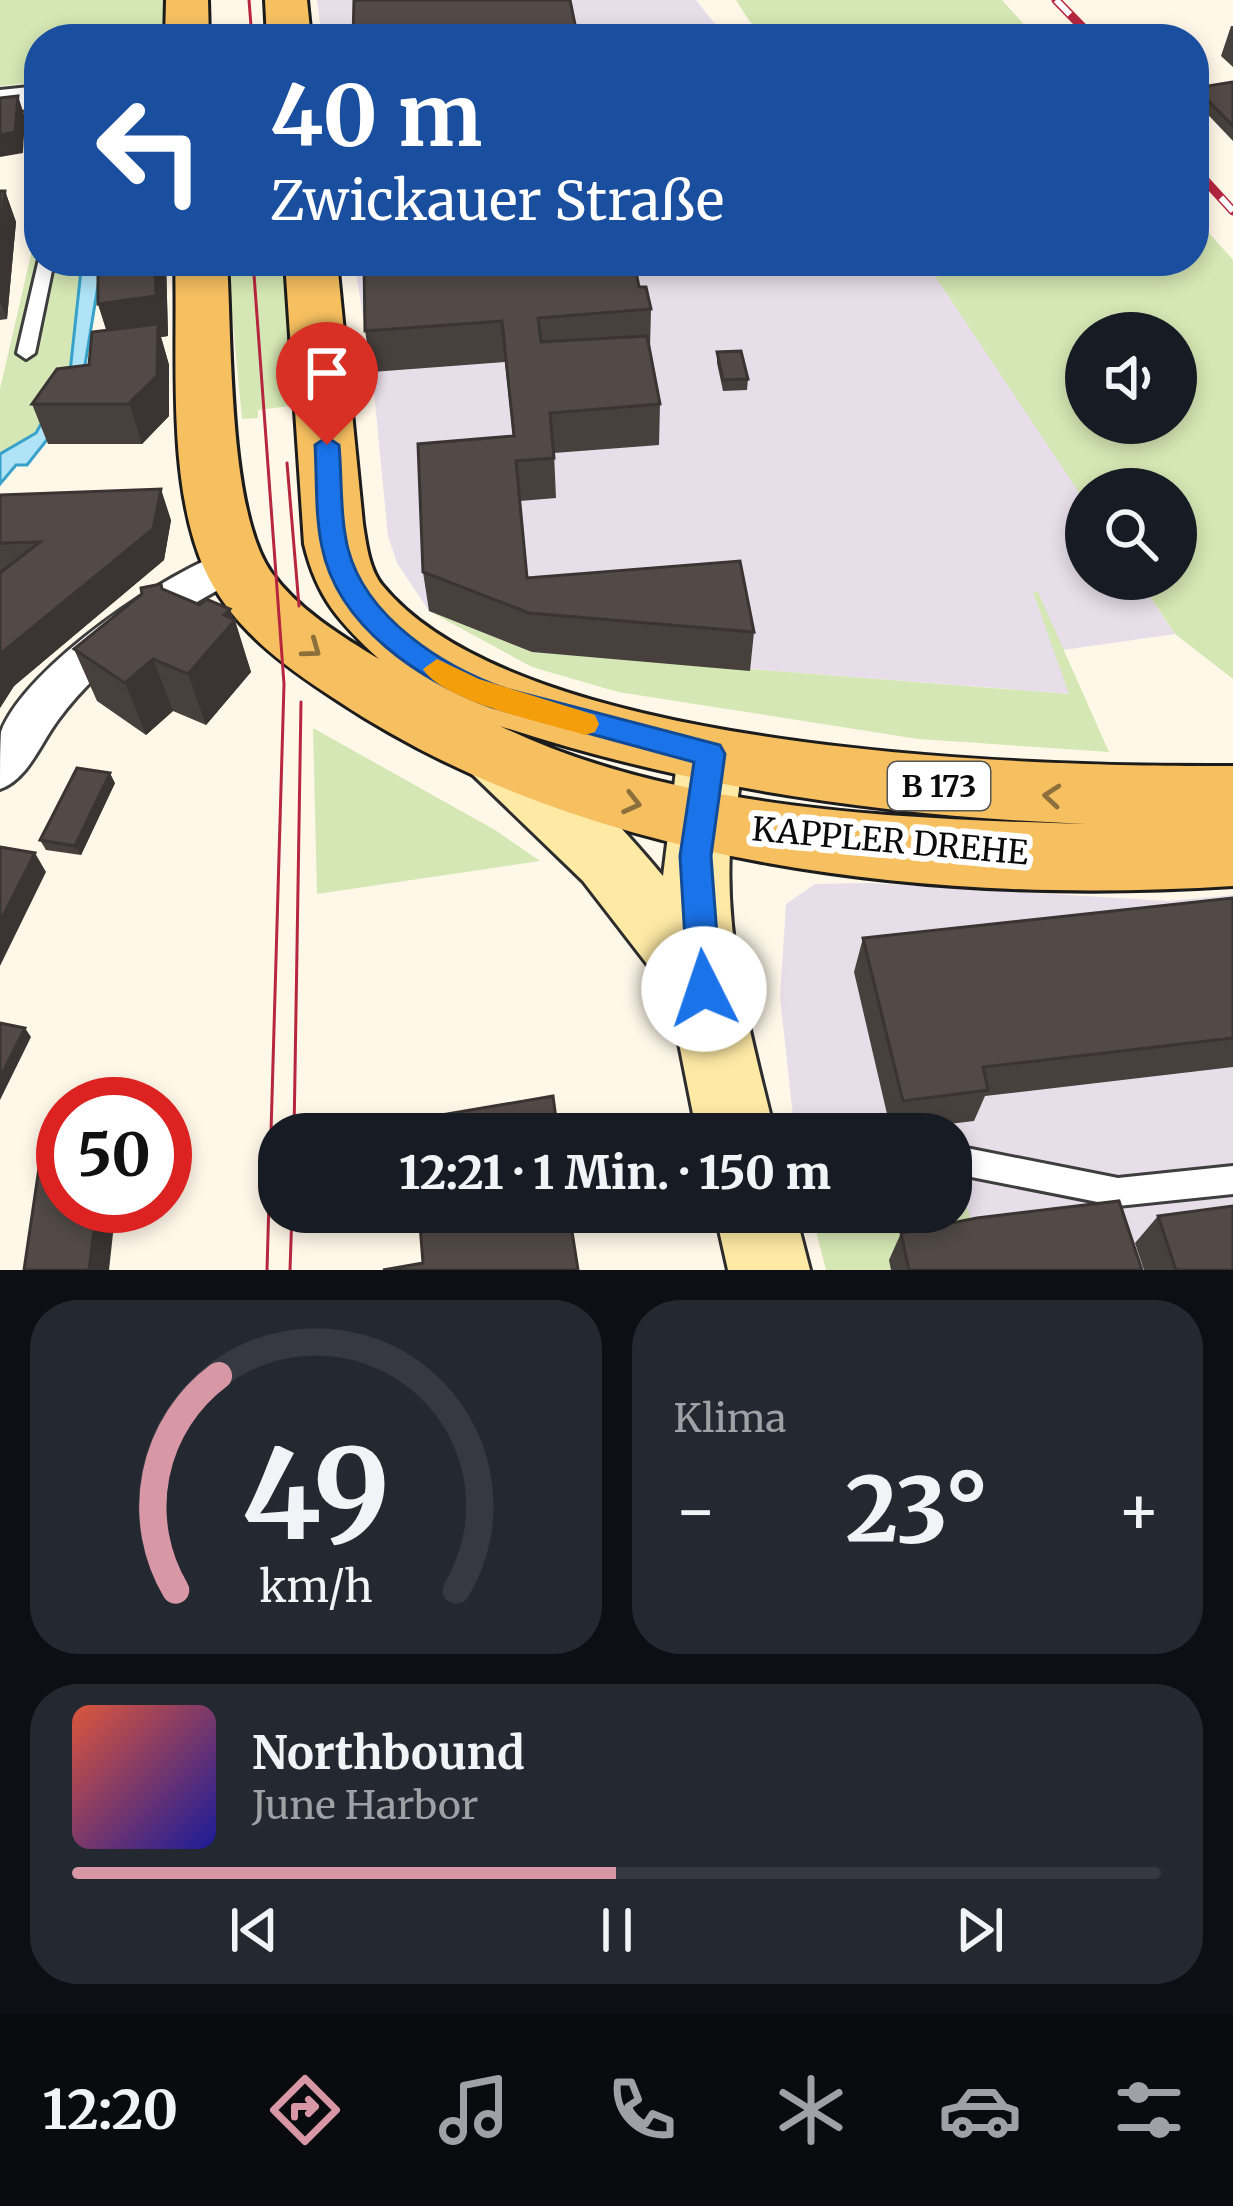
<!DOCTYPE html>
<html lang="de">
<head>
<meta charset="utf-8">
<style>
  :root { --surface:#171b24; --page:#242831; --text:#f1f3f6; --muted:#9ea1a6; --line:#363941; --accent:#d797a4 }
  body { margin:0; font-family:Merriweather,serif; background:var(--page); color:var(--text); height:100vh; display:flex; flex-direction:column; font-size:45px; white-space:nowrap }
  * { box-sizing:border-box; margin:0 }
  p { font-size:39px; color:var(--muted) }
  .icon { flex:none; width:66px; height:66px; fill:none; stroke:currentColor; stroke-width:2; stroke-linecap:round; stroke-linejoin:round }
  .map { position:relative; height:1270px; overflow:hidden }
  .panel { display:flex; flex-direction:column; gap:30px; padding:30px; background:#0d0f14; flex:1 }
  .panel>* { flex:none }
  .banner { position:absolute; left:24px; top:24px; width:1185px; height:252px; border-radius:48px; box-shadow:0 6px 18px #0003; background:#1a4fa0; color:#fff; overflow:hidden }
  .fabs { position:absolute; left:1065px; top:312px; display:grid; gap:24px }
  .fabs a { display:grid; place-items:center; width:132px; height:132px; border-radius:50%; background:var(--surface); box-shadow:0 6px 18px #0003; font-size:60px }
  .speed { position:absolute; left:36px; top:1077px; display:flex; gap:24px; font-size:60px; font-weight:700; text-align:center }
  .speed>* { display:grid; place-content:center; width:156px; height:156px; border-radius:50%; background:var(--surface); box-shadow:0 6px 18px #0003; line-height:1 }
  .speed .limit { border:18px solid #d22; background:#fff; color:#111 }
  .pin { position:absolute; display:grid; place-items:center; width:102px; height:102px; color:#fff; margin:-123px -51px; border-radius:50% 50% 50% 0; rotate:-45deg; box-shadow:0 0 12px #0007 }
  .pin .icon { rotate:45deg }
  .me { position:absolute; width:132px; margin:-66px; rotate:356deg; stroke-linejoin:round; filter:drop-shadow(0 0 9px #0008) }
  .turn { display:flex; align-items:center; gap:42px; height:252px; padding:0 48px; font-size:54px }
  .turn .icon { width:156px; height:156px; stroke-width:2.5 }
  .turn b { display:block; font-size:84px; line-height:102px }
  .big { font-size:90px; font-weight:800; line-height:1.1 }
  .panel .card { flex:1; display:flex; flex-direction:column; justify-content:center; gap:18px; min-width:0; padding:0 42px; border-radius:48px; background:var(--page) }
  .panel .dial { align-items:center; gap:0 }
  .dial svg { height:312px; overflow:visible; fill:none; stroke:var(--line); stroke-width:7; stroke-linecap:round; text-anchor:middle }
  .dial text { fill:var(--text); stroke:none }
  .song { display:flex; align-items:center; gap:36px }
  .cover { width:144px; height:144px; border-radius:18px; background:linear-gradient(135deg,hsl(10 70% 55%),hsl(240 70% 35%)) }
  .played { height:12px; border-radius:6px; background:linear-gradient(90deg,var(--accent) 50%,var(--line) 50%) }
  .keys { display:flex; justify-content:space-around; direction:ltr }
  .heat { display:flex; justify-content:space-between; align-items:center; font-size:66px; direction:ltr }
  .panel .tiles { flex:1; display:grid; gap:30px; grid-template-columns:1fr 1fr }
  .card:last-child { grid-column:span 2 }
  .trip { position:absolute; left:258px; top:1113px; width:714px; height:120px; border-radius:48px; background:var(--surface); box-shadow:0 6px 18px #0003; font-weight:800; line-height:120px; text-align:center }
  .tabs { display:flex; height:192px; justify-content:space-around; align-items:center; background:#090b0e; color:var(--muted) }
  .tabs .icon { width:84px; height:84px }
  .tabs .current { color:var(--accent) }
  .tabs b { font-size:54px; color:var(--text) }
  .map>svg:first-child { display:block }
</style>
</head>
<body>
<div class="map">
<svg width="1233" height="1270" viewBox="0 0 1233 1270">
  <rect width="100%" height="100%" fill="#fff8e9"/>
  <!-- industrial -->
  <path fill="#e7deea" d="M317 0H696L727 39H322Z
    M354 261H925L1086 501V579H1138L1175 634 1056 651 1071 694 532 652 429 611 397 563 388 536 372 372Z
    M870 883 1168 901 1233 895V1270H831L951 1212V1134H795L780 997 786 904 815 884Z"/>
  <!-- green -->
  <path fill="#d5e7b4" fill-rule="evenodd" d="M0 0H167V39H39V82L0 86Z
    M736 0H1002L1037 39H835L829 31 772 39 750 22Z
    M39 112V261H82L70 372 36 433 0 454V389L35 237 28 113Z
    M1194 216 1233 260V679L1175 634 1138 579H1176V489H1086V503L925 261H1194ZM1086 333H1176V423H1086Z
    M227 261H283L291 345 283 347 290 406 258 410V418L242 419Z
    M1033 592H1038L1109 752 918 739 618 692 532 667 429 611 532 652 1069 694Z
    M313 728 495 830 540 861 317 894Z
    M951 1191C967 1202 972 1212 971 1231L890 1260 891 1270H826L811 1212H951Z"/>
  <!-- water -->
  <path fill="#afe3f5" stroke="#37a1ca" stroke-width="3" d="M82 261H102L82 383 69 412 27 465H16L0 484V454L36 433 70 372Z"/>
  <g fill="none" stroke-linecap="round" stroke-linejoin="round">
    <!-- service casing -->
    <g stroke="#3e3e3e" stroke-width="6">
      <path id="service" d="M29 95H39V128L32 124Z
        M39 259 54 261 35 353 26 359 17 353Z
        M951 1145 1118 1178 1233 1166V1194L1118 1206 951 1173Z"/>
    </g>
    <!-- minor casing -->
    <g stroke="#3e3e3e" stroke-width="6">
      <path id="minor" d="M234 549 248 554 254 564 248 574C178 610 106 655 58 720 40 744 28 779 0 789 0 772 0 747 1 732 25 667 169 569 234 549Z"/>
    </g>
    <!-- tertiary casing -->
    <g stroke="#3e3e3e" stroke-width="6">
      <path id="tertiary" d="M39 86V108L0 112V90Z"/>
    </g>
    <!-- secondary casing -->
    <g stroke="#2d2d2d" stroke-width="6">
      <path id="secondary" d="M494 728C552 748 623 828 663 876L678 754 687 735 710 728 733 735C750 770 732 814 730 852 725 947 753 1043 775 1134H697L670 998 654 973 583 881 471 773 462 754 471 735Z
        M715 1212H795L810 1270H728Z"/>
    </g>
    <!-- primary casing -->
    <g stroke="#1c1c1c" stroke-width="6">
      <path id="primary" d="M166 0H208L209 39H165Z
        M265 0H307L311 39H267Z
        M175 261H227C232 338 228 511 271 572 297 609 341 636 379 659 339 622 317 598 304 544L285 261H337L363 524C366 543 369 569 382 585 519 753 1026 767 1233 766V886C937 905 590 868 338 701 284 666 231 628 204 568 166 481 178 355 175 261ZM500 726C691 789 887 816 1087 824 897 819 674 810 500 726Z"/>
    </g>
    <!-- service -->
    <use href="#service" fill="#fff" fill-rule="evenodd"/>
    <!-- minor -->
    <use href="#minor" fill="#fff" fill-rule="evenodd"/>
    <!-- tertiary -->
    <use href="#tertiary" fill="#fff" fill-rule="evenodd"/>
    <!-- secondary -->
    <use href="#secondary" fill="#fee9a5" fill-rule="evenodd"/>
    <!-- primary -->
    <use href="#primary" fill="#f6c061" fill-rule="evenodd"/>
    <!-- tram -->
    <path stroke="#b7263f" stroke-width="3" d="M249 0 252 39
      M253 261 284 684 267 1270
      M287 463 299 606
      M294 1134 301 702
      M290 1270 292 1212"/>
    <!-- rail casing -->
    <g stroke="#b7263f" stroke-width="9">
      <path id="rail" d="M1056 0 1094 39
        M1194 168 1233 211"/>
    </g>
    <!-- rail -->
    <use href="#rail" stroke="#fff" stroke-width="6" stroke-dasharray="20" stroke-linecap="butt"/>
  </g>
  <!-- wall -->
  <path fill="#47403d" d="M1231 26H1233V67L1221 56Z
    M1233 83V141L1194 100 1196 88Z
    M0 191H5L16 222 7 319 0 320Z
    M98 261H166L168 336 161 337 169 365V416L142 444H48L32 404 89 365 107 331 98 304Z
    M639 287 651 309 650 349 660 404 659 445 554 453 556 498 520 501 527 578 754 632 750 671 532 652 429 611 423 572 513 436 505 362 372 372 365 331Z
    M717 352 748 379 747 390 723 391 717 363Z
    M0 495 171 520 164 560 14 686 0 708Z
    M164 590 200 605 230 609 251 672 206 725 173 711 146 735 97 701 74 649Z
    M115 783 81 855 46 850 40 840Z
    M1233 898V1067L985 1096 974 1121 891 1131 854 972 863 938Z
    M1158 1216 1233 1270H1144L1135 1243Z
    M901 1233 1142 1270H891L889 1260Z"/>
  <!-- shaded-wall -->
  <path fill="#3a3432" d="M18 96 25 117 23 153 0 157V135Z
    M5 191 16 222 7 319 0 301V237Z
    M155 261H166L168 336 161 337 169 365V416L142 444 98 304Z
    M161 489 171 520 164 560 14 686 0 708V654Z
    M230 609 234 622 235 620 251 672 206 725 188 674 224 615Z
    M153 659 173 711 146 735 125 683Z
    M110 773 115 783 81 855 75 846Z
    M35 853 46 872 0 966V922Z
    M25 1028 31 1037 0 1100V1078Z
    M97 1206H116L109 1270H89Z"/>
  <!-- building -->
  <path fill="#534a47" stroke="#3a3432" stroke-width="3" d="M354 0H570L578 39H353Z
    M1232 82 1233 83V126L1196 88Z
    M18 96 15 132 0 135V98Z
    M0 191H5L0 237Z
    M98 261H155L156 296 98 304Z
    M364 261H634L639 287H646L651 309 538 318 541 342 647 336 660 404 550 413 554 458 516 461 527 578 740 561 754 632 529 613 423 572 418 444 514 436 502 321 365 331Z
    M158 324 157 376 128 404H32L57 369 89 365 92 332Z
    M741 351 748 379 723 380 717 352Z
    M161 489 153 529 0 654V573L40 542 0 543V495Z
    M161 584 162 589 200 605 206 599 230 609 224 615 235 620 188 674 153 659 125 683 74 649 142 594 141 588Z
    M77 768 110 773 75 846 40 840Z
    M0 847 35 853 0 922Z
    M1233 898V1038L983 1067 988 1090 903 1101 863 938Z
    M0 1023 25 1028 0 1078Z
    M553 1096 558 1134H413L412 1120Z
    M63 1165V1206H97L89 1270H24L39 1168Z
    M1119 1201 1142 1270H909L901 1233 977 1218Z
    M1233 1206V1270H1176L1158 1216Z
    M419 1212H569L578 1270H383L423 1263Z"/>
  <!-- one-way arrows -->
  <defs><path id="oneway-chevron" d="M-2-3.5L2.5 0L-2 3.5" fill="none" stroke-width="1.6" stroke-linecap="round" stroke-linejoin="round" transform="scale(3)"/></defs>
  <g stroke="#8c6f3a">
    <use href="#oneway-chevron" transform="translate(312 649) rotate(36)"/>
    <use href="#oneway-chevron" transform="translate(1052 796) rotate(-175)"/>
    <use href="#oneway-chevron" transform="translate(632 803) rotate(14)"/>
  </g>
  <!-- route -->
  <path fill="#1a73e8" stroke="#114b97" stroke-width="3" d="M327 437 339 445C342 478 340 517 348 549 366 618 443 667 506 689L720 745 725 754 711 856 721 989 716 1000 704 1004 693 1000 688 989 680 856 694 762 492 707C421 681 338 627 322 547 315 515 317 478 315 445Z"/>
  <!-- slow -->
  <path fill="#f59e0b" d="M437 659 479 679 595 715 599 724 595 732 585 735C547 723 443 702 423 669Z"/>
  <g text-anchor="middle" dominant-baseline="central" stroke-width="12" stroke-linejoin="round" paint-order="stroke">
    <!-- shield labels -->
    <rect fill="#fff" stroke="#545454" stroke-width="3" x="888" y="762" width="102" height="48" rx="9"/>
    <g font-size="30" font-weight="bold" fill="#0b0b0b">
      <text x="939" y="786">B 173</text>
    </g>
    <!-- street labels -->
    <g font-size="33" fill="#0b0b0b" stroke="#fff">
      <text transform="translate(890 841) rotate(5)">KAPPLER DREHE</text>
    </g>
  </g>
</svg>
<div class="fabs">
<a><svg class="icon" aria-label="sound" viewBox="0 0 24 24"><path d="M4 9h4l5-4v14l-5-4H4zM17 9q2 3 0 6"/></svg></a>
<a><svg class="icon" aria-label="search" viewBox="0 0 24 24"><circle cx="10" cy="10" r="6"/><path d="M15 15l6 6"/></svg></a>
</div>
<div class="speed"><div class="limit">50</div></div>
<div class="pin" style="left:327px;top:445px;background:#d93025"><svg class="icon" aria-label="arrive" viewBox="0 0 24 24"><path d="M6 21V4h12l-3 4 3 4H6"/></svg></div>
<svg class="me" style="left:704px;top:989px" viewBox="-20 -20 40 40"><circle r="19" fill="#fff"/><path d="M0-13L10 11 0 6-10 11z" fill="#1a73e8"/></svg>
<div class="trip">12:21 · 1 Min. · 150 m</div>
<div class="banner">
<div class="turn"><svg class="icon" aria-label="left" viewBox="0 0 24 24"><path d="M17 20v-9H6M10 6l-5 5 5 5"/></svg><div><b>40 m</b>Zwickauer Straße</div></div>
</div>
</div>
<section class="panel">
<div class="tiles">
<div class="card dial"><svg viewBox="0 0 100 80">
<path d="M14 69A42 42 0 1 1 86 69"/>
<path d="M14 69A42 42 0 0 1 25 14" stroke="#d797a4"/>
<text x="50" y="56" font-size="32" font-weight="700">49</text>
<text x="50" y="72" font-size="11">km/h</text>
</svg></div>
<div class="card"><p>Klima</p>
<div class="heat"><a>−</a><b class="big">23°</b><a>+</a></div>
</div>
<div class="card">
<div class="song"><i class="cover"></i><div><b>Northbound</b><p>June Harbor</p></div></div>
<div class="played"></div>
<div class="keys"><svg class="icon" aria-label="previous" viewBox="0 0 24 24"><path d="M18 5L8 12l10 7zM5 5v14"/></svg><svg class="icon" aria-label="pause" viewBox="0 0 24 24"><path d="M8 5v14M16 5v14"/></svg><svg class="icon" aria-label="next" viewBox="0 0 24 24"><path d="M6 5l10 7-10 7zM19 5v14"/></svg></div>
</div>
</div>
</section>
<nav class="tabs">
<b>12:20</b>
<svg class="icon current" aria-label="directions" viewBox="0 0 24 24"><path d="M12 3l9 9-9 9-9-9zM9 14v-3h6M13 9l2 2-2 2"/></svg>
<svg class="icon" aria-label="music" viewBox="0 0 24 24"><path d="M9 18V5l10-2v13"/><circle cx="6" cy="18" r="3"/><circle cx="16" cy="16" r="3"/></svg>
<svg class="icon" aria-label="phone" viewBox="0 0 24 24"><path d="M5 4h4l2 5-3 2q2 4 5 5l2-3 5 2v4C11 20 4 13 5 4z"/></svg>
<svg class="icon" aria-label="climate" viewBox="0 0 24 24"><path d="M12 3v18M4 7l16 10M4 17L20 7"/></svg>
<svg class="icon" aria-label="car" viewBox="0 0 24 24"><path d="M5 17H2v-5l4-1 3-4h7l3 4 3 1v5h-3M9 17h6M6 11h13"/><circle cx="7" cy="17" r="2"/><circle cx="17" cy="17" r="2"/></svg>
<svg class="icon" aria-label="filters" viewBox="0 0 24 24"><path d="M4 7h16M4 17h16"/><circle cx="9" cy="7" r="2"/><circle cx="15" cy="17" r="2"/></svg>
</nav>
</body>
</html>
